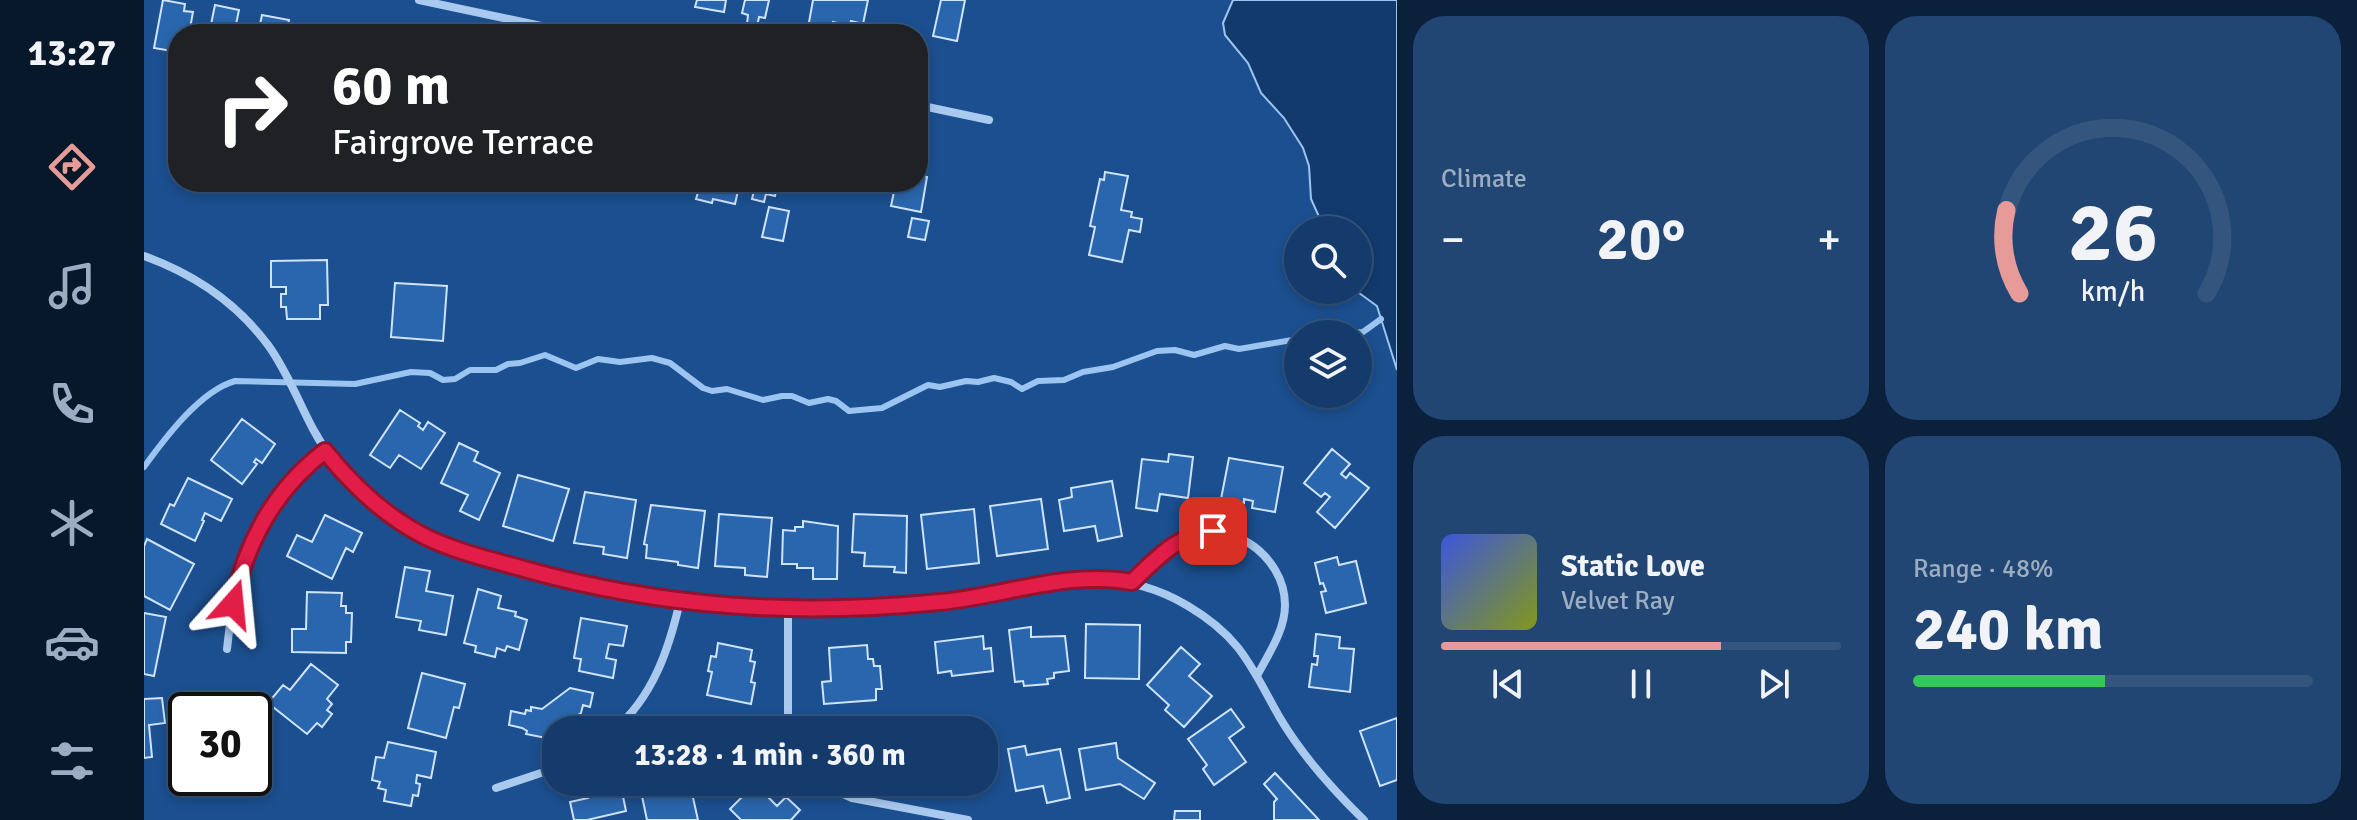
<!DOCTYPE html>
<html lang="en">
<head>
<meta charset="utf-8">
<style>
  :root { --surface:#143b6b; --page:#214673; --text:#f1f3f6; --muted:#9dadc1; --line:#33557e; --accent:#e69b98 }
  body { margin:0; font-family:Signika,sans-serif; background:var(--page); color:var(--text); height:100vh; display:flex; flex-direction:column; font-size:30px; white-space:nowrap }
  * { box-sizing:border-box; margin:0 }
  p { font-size:26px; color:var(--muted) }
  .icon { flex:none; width:44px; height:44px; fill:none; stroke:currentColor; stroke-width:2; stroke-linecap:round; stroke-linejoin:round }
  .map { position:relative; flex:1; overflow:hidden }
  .details { display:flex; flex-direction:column; gap:16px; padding:16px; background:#0b203b; width:960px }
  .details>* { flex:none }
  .banner { position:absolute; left:24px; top:24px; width:760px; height:168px; border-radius:32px; box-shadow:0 4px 12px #0003,0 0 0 2px var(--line); background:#202124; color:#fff; overflow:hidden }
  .tools { position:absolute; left:1140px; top:216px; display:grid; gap:16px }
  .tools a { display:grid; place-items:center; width:88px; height:88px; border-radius:50%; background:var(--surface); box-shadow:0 4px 12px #0003,0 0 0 2px var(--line); font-size:40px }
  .speed { position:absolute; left:24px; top:692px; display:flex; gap:16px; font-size:40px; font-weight:700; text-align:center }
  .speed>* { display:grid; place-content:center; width:104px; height:104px; border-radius:50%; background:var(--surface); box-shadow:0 4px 12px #0003,0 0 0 2px var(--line); line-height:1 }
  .speed .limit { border:4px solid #111; border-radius:12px; background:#fff; color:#111 }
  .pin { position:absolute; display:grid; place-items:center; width:68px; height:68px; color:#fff; margin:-34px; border-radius:16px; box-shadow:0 4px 12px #0006 }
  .me { position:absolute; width:88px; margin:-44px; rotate:18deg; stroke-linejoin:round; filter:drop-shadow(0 0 6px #0008) }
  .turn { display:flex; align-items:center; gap:28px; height:168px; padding:0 32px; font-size:36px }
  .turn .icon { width:104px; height:104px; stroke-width:2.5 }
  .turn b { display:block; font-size:56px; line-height:68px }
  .big { font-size:60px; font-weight:700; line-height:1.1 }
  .details .card { flex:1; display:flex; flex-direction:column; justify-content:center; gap:12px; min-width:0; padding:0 28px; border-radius:32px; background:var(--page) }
  .details .dial { align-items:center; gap:0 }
  .dial svg { height:208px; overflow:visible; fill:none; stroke:var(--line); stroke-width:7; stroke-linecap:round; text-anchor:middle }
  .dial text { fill:var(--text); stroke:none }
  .song { display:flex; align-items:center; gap:24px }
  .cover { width:96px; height:96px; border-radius:12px; background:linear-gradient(135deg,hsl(230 70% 55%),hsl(70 70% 35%)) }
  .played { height:8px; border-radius:4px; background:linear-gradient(90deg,var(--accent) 70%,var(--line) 70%) }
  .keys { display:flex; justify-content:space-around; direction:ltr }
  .heat { display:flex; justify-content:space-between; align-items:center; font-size:44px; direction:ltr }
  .charge { height:12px; border-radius:6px; background:linear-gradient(90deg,#34c759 48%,var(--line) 0) }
  .details .tiles { flex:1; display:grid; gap:16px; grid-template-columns:repeat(2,1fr) }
  .trip { position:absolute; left:398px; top:716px; width:456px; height:80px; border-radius:32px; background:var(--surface); box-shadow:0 4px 12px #0003,0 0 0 2px var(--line); font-weight:700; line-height:80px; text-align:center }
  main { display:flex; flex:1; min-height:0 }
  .tab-bar { display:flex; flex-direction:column; width:144px; justify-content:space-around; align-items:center; background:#08182b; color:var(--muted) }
  .tab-bar .icon { width:56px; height:56px }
  .tab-bar .current { color:var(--accent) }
  .tab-bar b { font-size:36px; color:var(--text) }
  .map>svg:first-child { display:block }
</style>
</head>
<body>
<main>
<nav class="tab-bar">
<b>13:27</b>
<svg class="icon current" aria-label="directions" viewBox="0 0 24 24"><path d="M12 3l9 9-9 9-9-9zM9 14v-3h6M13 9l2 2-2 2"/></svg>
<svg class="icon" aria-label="music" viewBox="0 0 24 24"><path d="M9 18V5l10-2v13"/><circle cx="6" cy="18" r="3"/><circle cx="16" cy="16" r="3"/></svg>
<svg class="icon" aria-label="phone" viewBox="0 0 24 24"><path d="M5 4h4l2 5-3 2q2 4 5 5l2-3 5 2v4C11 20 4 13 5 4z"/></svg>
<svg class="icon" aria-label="climate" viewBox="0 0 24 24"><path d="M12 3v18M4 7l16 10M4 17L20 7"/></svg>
<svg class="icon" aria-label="car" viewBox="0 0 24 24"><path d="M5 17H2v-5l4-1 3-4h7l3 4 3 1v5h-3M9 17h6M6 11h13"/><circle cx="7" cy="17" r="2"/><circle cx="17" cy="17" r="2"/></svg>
<svg class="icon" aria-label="filters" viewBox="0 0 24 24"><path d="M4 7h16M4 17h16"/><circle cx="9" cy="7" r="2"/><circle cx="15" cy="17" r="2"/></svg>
</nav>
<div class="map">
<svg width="1253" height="820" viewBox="0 0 1253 820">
  <rect width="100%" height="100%" fill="#1b4f8f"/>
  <!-- water -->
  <path fill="#123a6d" stroke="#9cc4f0" stroke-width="2" d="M1089 0H1253V370L1233 306 1211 290H1214V230H1181L1167 199 1165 166 1159 148 1140 118 1117 93 1104 63 1081 35 1079 23Z"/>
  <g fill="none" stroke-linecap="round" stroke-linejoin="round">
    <!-- stream -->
    <path stroke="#9cc4f0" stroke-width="6" d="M1191 334 1219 332 1237 319
      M0 467C21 438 56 391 91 381L211 384 267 372 286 373 299 380 311 379 326 370H352L364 364 376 363 401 355 432 368 454 359 476 362 508 358 526 363 559 388 568 391 583 389 619 400 638 396H648L665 403 684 399 692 401 705 411 738 408 784 385 796 387 822 381 834 382 850 378 867 382 878 389 894 381 920 380 939 372 969 367 1013 351 1031 350 1050 355 1081 346 1095 349 1154 339"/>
  </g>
  <!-- building -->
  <path fill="#2a66ad" stroke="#cfe3fa" stroke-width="2" d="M19 0 41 4 40 11 49 12 45 34H34V52L10 48Z
    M553 0H582L580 12 551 7Z
    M601 0H625L621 18 615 17 613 27 603 24 604 15 598 13Z
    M669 0H724L719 24 707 21 706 26 689 22 687 33 664 28Z
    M797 0H821L813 41 789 36Z
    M71 5 95 10 90 34H65Z
    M118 15 145 20 142 34H114Z
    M162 24 188 29 187 34H160Z
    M961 172 984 176 977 210 988 212 987 217 998 219 996 232 985 230 978 262 945 255 951 227 946 226 956 179 960 180Z
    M774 175 783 177 777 212 747 206 752 182H774Z
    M557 182 579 184V182H596L591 204 569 199 568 203 552 199Z
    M612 182H634L631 196 622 194 620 202 608 199Z
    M625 207 645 211 639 241 618 237Z
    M768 218 785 221 781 240 764 237Z
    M183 260 184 305H176V319H143L142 307H137V294H142V287H127V261Z
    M251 283 303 286 299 341 247 337Z
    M256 410 276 423 274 426 279 430 284 422 301 433 277 469 255 455 246 468 226 455Z
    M98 419 131 444 118 463 112 459 110 462 113 464 98 484 67 460Z
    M315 443 334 452 330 461 356 473 335 520 316 511 324 495 297 483Z
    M1188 449 1206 464 1197 474 1202 478 1206 473 1225 488 1191 528 1173 512 1186 497 1181 493 1177 497 1160 483Z
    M1025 454 1049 457 1044 498 1016 494 1013 511 992 508 998 459 1024 462Z
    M1085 458 1139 467 1131 512 1108 508 1109 501 1100 499V503L1077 499Z
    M374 475 425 489 409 541 359 526Z
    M44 478 88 499 77 521 61 513 58 520 60 521 51 541 17 524 26 504 30 506Z
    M968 481 978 536 954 541 951 526 920 531 915 500 928 497 927 488Z
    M441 492 492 500 483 558 459 554 460 547 430 543Z
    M897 499 904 549 853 556 846 506Z
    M507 505 561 511 554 568 534 565V562L502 558 503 545 500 544Z
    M830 509 835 563 783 569 777 515Z
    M575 514 628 518 623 577 601 575V568L571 566Z
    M710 514 763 516 762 573 750 572 751 567 720 566 721 553 708 552Z
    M181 515 218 533 209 552 202 548 188 579 143 556 153 535 168 542Z
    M659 521 694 526 693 579H669V568H653V564H638L639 530 651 531V527H659Z
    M3 539 50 564 26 610 0 596V546Z
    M1193 557 1195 565 1212 561 1222 603 1182 613 1177 592 1182 591 1179 583 1176 584 1171 563Z
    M261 567 286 571 282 591 309 596 302 635 275 630 277 621 252 617Z
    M334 589 357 596 354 608 372 612 371 616 383 620 375 650 363 646 361 651 353 648 351 657 331 652 332 646 320 643Z
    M163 592 198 593 197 606H202V613H208L207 642H202V653L148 652V629H162Z
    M0 613 22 617 10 676 0 674Z
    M437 618 483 626 479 646 465 644 462 658 472 660 469 678 435 671 437 659 430 658Z
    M942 624 996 625 995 679 941 678Z
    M887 627V637L921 636 925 671 910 673V678L903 679 904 684 880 686 879 681 871 682 865 630Z
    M1172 634 1196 637 1195 648 1210 649 1206 692 1165 687 1168 664 1173 665 1174 656H1170Z
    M839 636 840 649 847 648 849 671 808 676 807 671 794 673 791 642Z
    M574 643 608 650 606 661 611 662 607 682 611 683 607 704 563 695 568 672 564 671 567 656 572 657Z
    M723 645 724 659H729L730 666H736L738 689H732V700L680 704 678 682 687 681 685 648Z
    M1037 647 1056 664 1045 676 1068 696 1040 727 1021 710 1025 705 1003 685Z
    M167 664 194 685 183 699 188 704 183 710 188 714 178 727 173 723 163 734 124 703 139 685 146 690Z
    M278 673 321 684 315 708 310 707 302 738 264 728Z
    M426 688 449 693 446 707 439 705 437 713 402 738 382 734 383 731 378 728 365 725 367 711 381 714 382 710 387 711V707L398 709Z
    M18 698 21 723 5 725 8 757 0 758V699Z
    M1087 709 1100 727 1085 738 1102 762 1070 785 1059 769 1063 765 1044 739Z
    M587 715 588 730H545L544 719Z
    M1253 718V780L1236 786 1216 731Z
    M683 720 724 727 725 720 746 724 745 730H682Z
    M244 742 292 752 287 778 273 775 272 783 276 784 274 796 269 795 267 806 240 801 242 790 234 788 236 782 228 780 232 757 240 758Z
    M972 743 974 758 1011 783 1000 799 976 784 942 790 935 749Z
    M881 746 883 755 916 749 926 798 903 803 899 786 872 791 864 749Z
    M1131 773 1175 820H1130V802L1133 799 1120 784Z
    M466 782H476L482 811 443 820H430L426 802 444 798 441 787Z
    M495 782H516L518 790 546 784 554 820H503Z
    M611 784 633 806 642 797 656 810 647 820H597L586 809Z
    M1031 811H1056V820H1030Z"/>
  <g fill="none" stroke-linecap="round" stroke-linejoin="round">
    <!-- minor -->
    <path stroke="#a9c9ee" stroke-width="8" d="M275 0 435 34
      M774 105 845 120
      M0 256C50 274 92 302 124 345 143 371 154 401 169 429 194 476 238 517 286 538 317 552 351 561 384 570 481 597 582 612 683 610 722 609 762 607 801 602 888 591 961 556 1044 606 1098 638 1107 667 1136 718 1158 755 1189 790 1220 820
      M988 582C1003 568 1017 551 1034 540 1081 513 1141 554 1141 605 1141 630 1125 653 1114 674
      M644 610V730
      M83 649C88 594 105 532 140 488 152 473 167 462 181 451
      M470 730C509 697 525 649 536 601
      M673 782 708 798 824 820
      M352 788 412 768"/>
  </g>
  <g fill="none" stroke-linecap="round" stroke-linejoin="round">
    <!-- route casing -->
    <g stroke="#92132f" stroke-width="20">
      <path id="route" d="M89 604C102 542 131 489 181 451 209 486 242 517 282 537 313 552 348 560 380 569 520 608 652 616 796 602 860 596 924 570 988 582 1013 558 1033 535 1069 531"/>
    </g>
    <!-- route -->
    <use href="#route" stroke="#e11d48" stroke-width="14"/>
  </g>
</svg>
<div class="tools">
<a><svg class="icon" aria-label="search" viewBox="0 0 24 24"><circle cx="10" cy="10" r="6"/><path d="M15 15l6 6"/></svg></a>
<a><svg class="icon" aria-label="layers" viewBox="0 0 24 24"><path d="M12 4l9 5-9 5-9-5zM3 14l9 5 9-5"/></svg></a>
</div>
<div class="speed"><div class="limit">30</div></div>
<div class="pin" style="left:1069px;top:531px;background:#d93025"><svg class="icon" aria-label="arrive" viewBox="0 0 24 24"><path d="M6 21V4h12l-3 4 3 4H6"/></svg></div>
<svg class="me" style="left:89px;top:604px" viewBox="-20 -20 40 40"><path d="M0-17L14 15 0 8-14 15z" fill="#e11d48" stroke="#fff" stroke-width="4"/></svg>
<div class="trip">13:28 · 1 min · 360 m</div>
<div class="banner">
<div class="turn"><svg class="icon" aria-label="right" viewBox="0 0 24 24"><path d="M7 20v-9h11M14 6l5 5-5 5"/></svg><div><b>60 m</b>Fairgrove Terrace</div></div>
</div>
</div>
<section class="details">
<div class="tiles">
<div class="card"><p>Climate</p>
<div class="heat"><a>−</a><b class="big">20°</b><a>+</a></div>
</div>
<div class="card dial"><svg viewBox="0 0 100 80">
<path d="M14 69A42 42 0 1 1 86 69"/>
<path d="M14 69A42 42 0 0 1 9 37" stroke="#e69b98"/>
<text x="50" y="56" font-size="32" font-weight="700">26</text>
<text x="50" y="72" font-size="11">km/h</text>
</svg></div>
<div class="card">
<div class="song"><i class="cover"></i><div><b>Static Love</b><p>Velvet Ray</p></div></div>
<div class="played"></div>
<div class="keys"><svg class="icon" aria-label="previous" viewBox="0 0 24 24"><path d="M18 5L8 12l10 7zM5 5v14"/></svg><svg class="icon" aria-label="pause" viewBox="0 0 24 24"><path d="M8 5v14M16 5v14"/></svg><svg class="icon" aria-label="next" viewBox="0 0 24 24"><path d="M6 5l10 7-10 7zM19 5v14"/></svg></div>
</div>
<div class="card"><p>Range · 48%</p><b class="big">240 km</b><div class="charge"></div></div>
</div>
</section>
</main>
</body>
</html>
